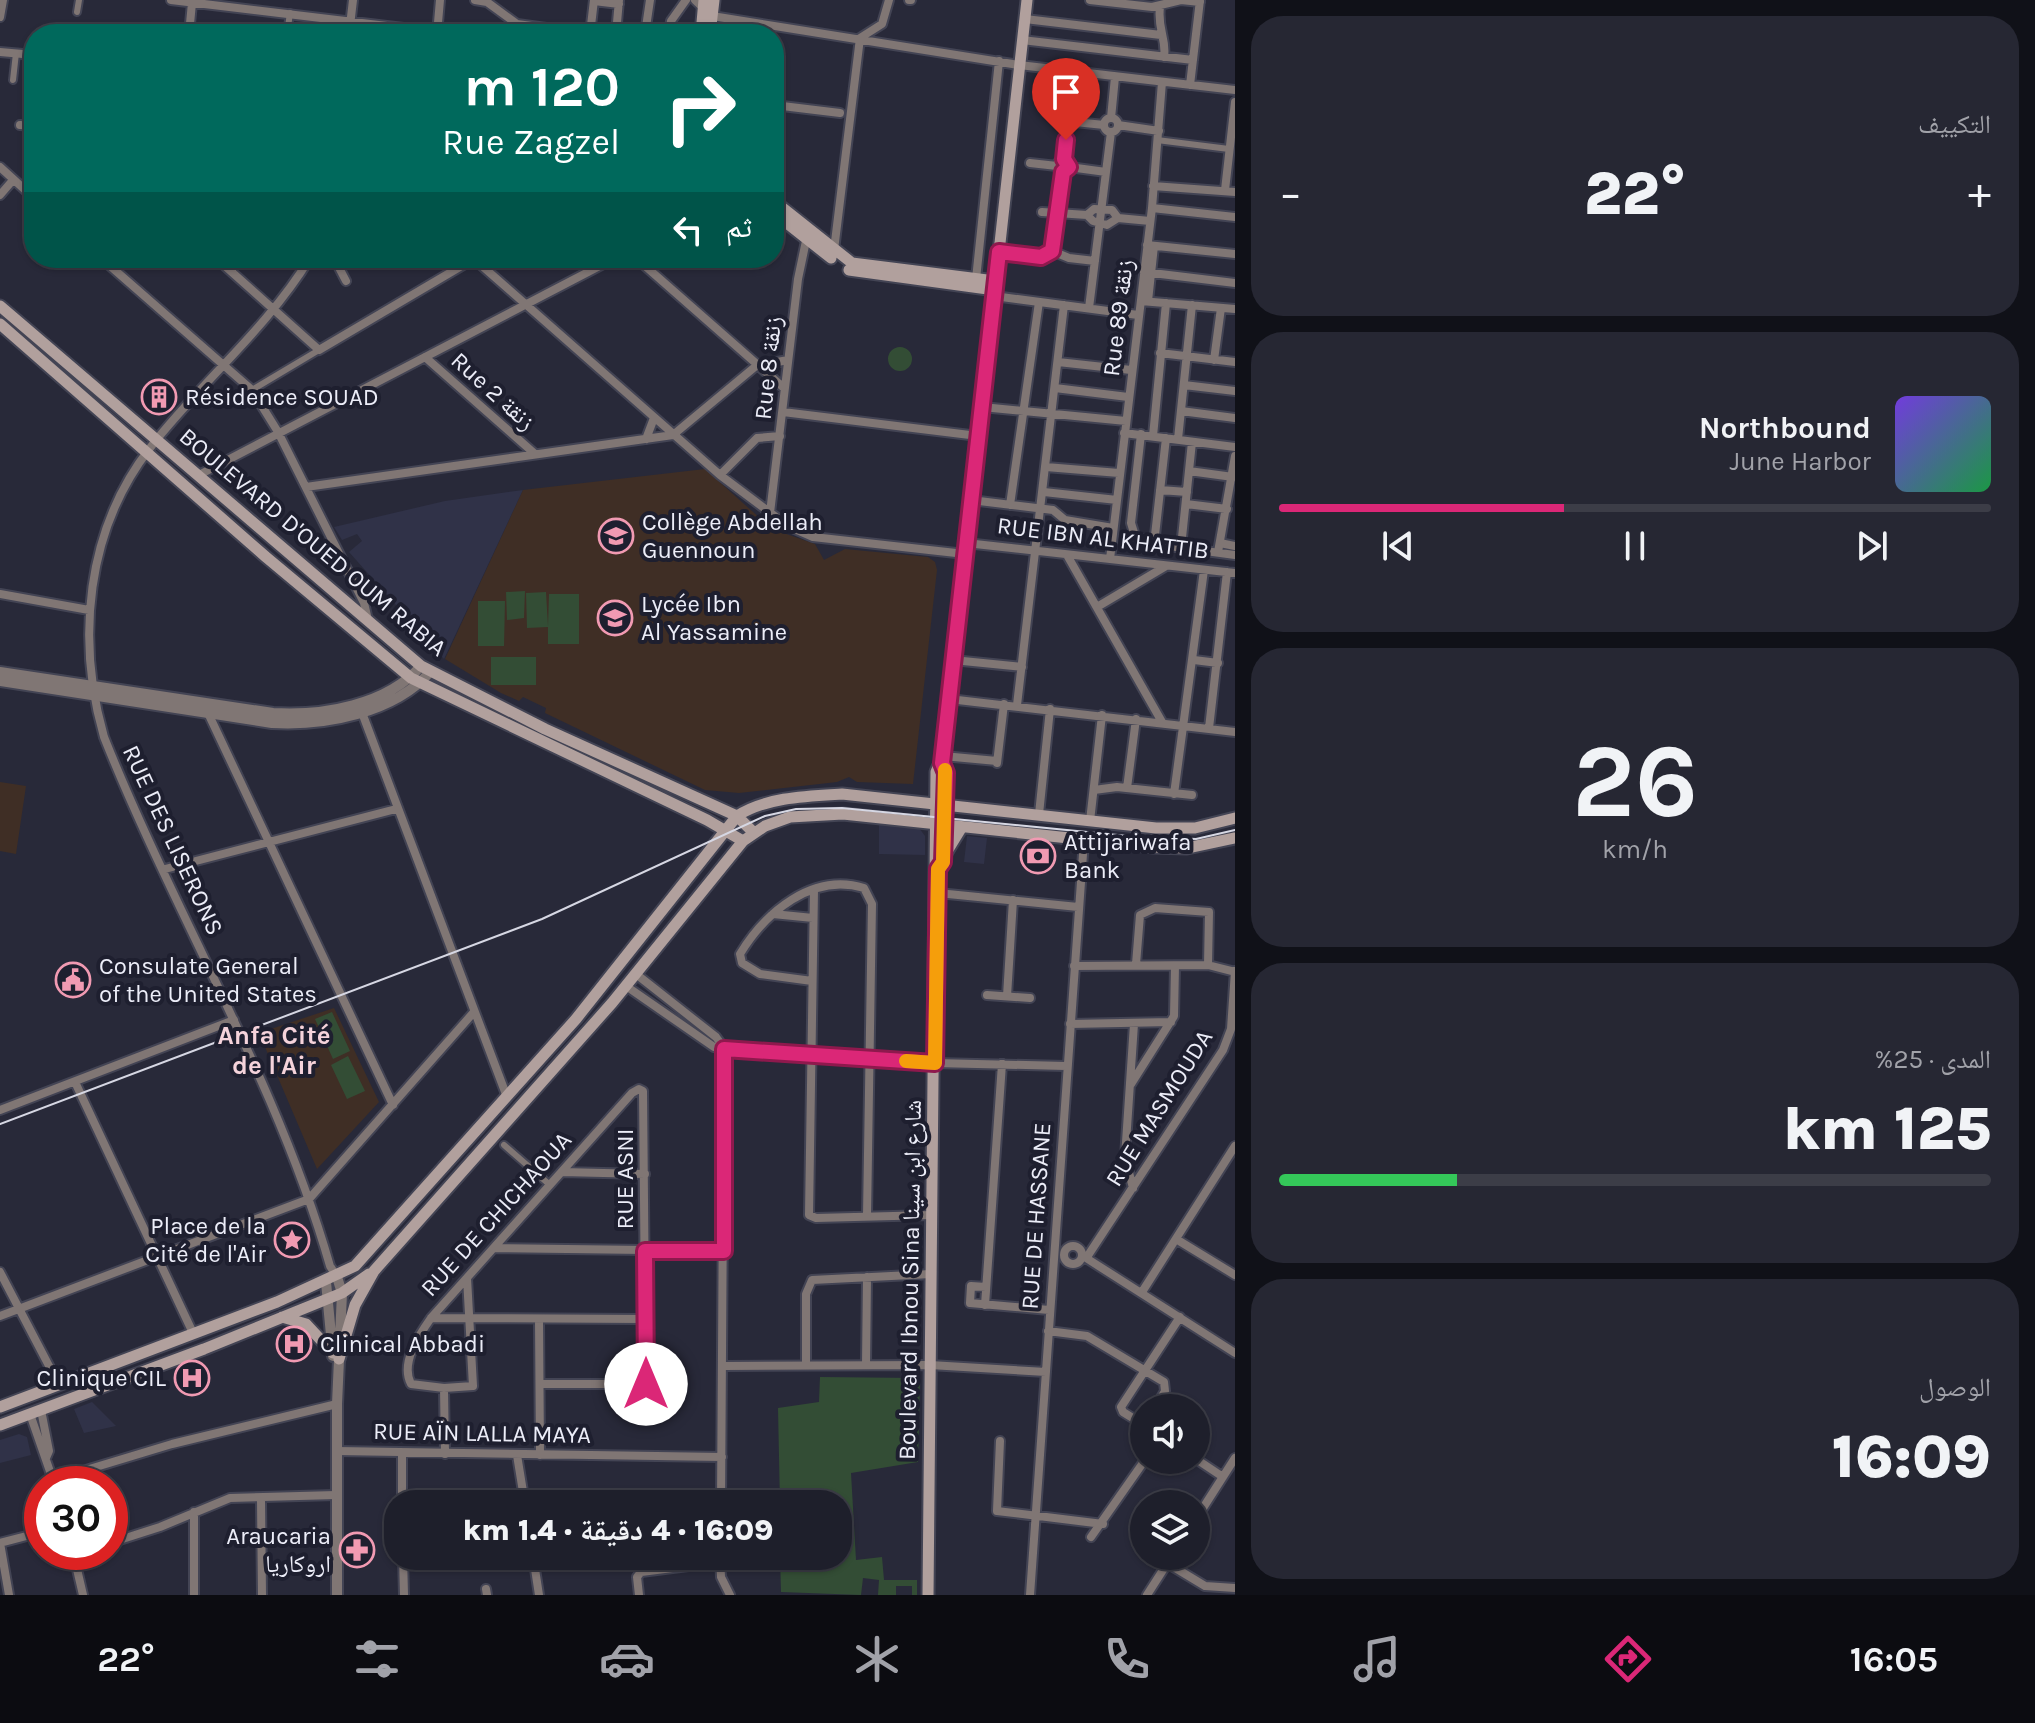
<!DOCTYPE html>
<html lang="ar">
<head>
<meta charset="utf-8">
<style>
  :root { --surface:#1e1f2b; --page:#262733; --text:#f1f3f6; --muted:#a1a2a9; --line:#3c3d47; --accent:#db2777 }
  body { margin:0; font-family:Karla,"Noto Naskh Arabic",sans-serif; background:var(--page); color:var(--text); direction:rtl; height:100vh; display:flex; flex-direction:column; font-size:30px; white-space:nowrap }
  * { box-sizing:border-box; margin:0 }
  p { font-size:26px; color:var(--muted) }
  .icon { flex:none; width:44px; height:44px; fill:none; stroke:currentColor; stroke-width:2; stroke-linecap:round; stroke-linejoin:round }
  .map { position:relative; flex:1; overflow:hidden; direction:ltr }
  .panel { display:flex; flex-direction:column; gap:16px; padding:16px; background:#101118; width:800px }
  .panel>* { flex:none }
  .guide { position:absolute; left:24px; top:24px; width:760px; height:244px; border-radius:32px; box-shadow:0 2px 6px #0004,0 0 0 2px var(--line); direction:rtl; background:#00695c; color:#fff; overflow:hidden }
  .buttons { position:absolute; left:1130px; top:1394px; display:grid; gap:16px }
  .buttons a { display:grid; place-items:center; width:80px; height:80px; border-radius:50%; background:var(--surface); box-shadow:0 2px 6px #0004,0 0 0 2px var(--line); font-size:40px }
  .speed { position:absolute; left:24px; top:1466px; display:flex; gap:16px; font-size:40px; font-weight:700; text-align:center }
  .speed>* { display:grid; place-content:center; width:104px; height:104px; border-radius:50%; background:var(--surface); box-shadow:0 2px 6px #0004,0 0 0 2px var(--line); line-height:1 }
  .speed .limit { border:12px solid #d22; background:#fff; color:#111 }
  .pin { position:absolute; display:grid; place-items:center; width:68px; height:68px; color:#fff; margin:-82px -34px; border-radius:50% 50% 50% 0; rotate:-45deg; box-shadow:0 0 8px #0007 }
  .pin .icon { rotate:45deg }
  .me { position:absolute; width:88px; margin:-44px; rotate:0deg; stroke-linejoin:round; filter:drop-shadow(0 0 6px #0008) }
  .turn { display:flex; align-items:center; gap:28px; height:168px; padding:0 32px; font-size:36px }
  .turn .icon { width:104px; height:104px; stroke-width:2.5 }
  .turn b { display:block; font-size:56px; line-height:68px }
  .then { display:flex; align-items:center; height:76px; padding:0 32px; background:#0003; gap:16px; font-size:30px }
  .big { font-size:60px; font-weight:800; line-height:1.1 }
  .panel .widget { flex:1; display:flex; flex-direction:column; justify-content:center; gap:12px; min-width:0; padding:0 28px; border-radius:32px; background:var(--page) }
  .panel .dial { align-items:center; gap:0 }
  .dial b { font-size:104px; line-height:1 }
  .song { display:flex; align-items:center; gap:24px }
  .cover { width:96px; height:96px; border-radius:12px; background:linear-gradient(135deg,hsl(260 70% 55%),hsl(140 70% 35%)) }
  .played { height:8px; border-radius:4px; background:linear-gradient(90deg,var(--accent) 40%,var(--line) 40%) }
  .keys { display:flex; justify-content:space-around; direction:ltr }
  .heat { display:flex; justify-content:space-between; align-items:center; font-size:44px; direction:ltr }
  .charge { height:12px; border-radius:6px; background:linear-gradient(90deg,#34c759 25%,var(--line) 0) }
  .trip { position:absolute; left:384px; top:1490px; width:468px; height:80px; border-radius:32px; background:var(--surface); box-shadow:0 2px 6px #0004,0 0 0 2px var(--line); font-weight:800; line-height:80px; text-align:center; direction:rtl }
  .dock { display:flex; height:128px; justify-content:space-around; align-items:center; background:#0c0c11; color:var(--muted) }
  .dock .icon { width:56px; height:56px }
  .dock .current { color:var(--accent) }
  .dock b { font-size:36px; color:var(--text) }
  main { display:flex; flex:1; min-height:0 }
  .map>svg:first-child { display:block }
</style>
</head>
<body>
<main>
<section class="panel">
<div class="widget"><p>التكييف</p>
<div class="heat"><a>−</a><b class="big">22°</b><a>+</a></div>
</div>
<div class="widget">
<div class="song"><i class="cover"></i><div><b>Northbound</b><p>June Harbor</p></div></div>
<div class="played"></div>
<div class="keys"><svg class="icon" aria-label="previous" viewBox="0 0 24 24"><path d="M18 5L8 12l10 7zM5 5v14"/></svg><svg class="icon" aria-label="pause" viewBox="0 0 24 24"><path d="M8 5v14M16 5v14"/></svg><svg class="icon" aria-label="next" viewBox="0 0 24 24"><path d="M6 5l10 7-10 7zM19 5v14"/></svg></div>
</div>
<div class="widget dial"><b>26</b><p>km/h</p></div>
<div class="widget"><p>المدى · 25%</p><b class="big">125 km</b><div class="charge"></div></div>
<div class="widget"><p>الوصول</p><b class="big">16:09</b></div>
</section>
<div class="map">
<svg width="1235" height="1595" viewBox="0 0 1235 1595">
  <rect width="100%" height="100%" fill="#282939"/>
  <!-- built -->
  <path fill="#303248" d="M523 490 444 659 349 552 362 541 357 534 342 540 334 527 445 501Z
    M879 820 895 822V827L919 828 925 836V855L879 854Z
    M967 836 987 838 984 864 964 862Z
    M92 1402 116 1426 84 1433 74 1409Z
    M19 1434 27 1437 31 1455 0 1463V1440Z"/>
  <!-- education -->
  <path fill="#3f2e25" d="M705 469 772 529 815 544 824 560 845 549 928 557 935 562 937 570 913 784 857 782 849 777 837 782 739 793 705 790 545 713 546 708 523 697 519 701 501 693 445 659 523 490Z
    M0 782 26 786 16 854 0 851Z
    M334 1008 379 1102 317 1169 259 1033Z"/>
  <!-- green -->
  <path fill="#334d35" d="M888 359a12 12 0 1 1 24 0a12 12 0 1 1-24 0Z
    M525 591 524 618 507 620 506 592Z
    M546 592 548 626 549 594H579V644H548V627L527 628 526 593Z
    M478 601H505L504 646H478Z
    M491 657H536V685H491Z
    M332 1012 350 1051 333 1059 315 1019Z
    M348 1056 365 1091 347 1099 331 1065Z
    M820 1377 916 1378 920 1381 918 1462 851 1473 856 1560 882 1557 884 1580H917V1595H912V1586H896V1595H878L879 1580 863 1578 861 1595 781 1592 780 1556H838V1504H780L778 1408 819 1402Z"/>
  <g fill="none" stroke-linecap="round" stroke-linejoin="round">
    <!-- pedestrian casing -->
    <g stroke="#434454" stroke-width="10">
      <path id="pedestrian" d="M77 12 79 0
        M287 34 290 13
        M13 80 16 53
        M1157 140 1229 149
        M184 261 187 258
        M252 390 319 350
        M504 1145 550 1185"/>
    </g>
    <!-- minor casing -->
    <g stroke="#434454" stroke-width="12">
      <path id="minor" d="M171 0 437 32
        M475 0 487 2 517 24 590 34
        M695 0 712 16 1019 65 1235 90
        M909 0H911
        M1090 0 1152 7 1181 0 1200 2
        M594 1 619 4
        M1160 7C1157 30 1167 39 1164 57
        M0 17 3 0
        M1025 19 1161 35
        M189 34 192 3
        M349 34 353 0
        M437 34 440 0
        M590 34 594 0
        M616 34 619 0
        M645 34 650 0
        M669 34 671 21 686 0
        M1022 40 1193 60
        M0 52 34 55
        M1190 85 1200 0
        M774 105 840 113
        M1111 118 1115 77
        M1104 125a7 7 0 1 1 14 0a7 7 0 1 1-14 0Z
        M1056 120 1104 125
        M20 125 34 126
        M1118 125 1159 131
        M1064 159 1074 72
        M1057 166a6 6 0 1 1 12 0a6 6 0 1 1-12 0Z
        M1030 163 1057 166
        M0 167 34 198
        M1069 167 1106 172
        M1153 186 1235 192
        M1225 190 1235 102
        M0 195 13 180
        M1152 208 1235 217
        M1042 212 1087 215 1093 221 1107 225 1118 218 1150 221
        M1087 215 1094 209 1112 210 1118 218
        M1147 245 1235 254
        M834 250 860 38 882 24 889 0
        M1052 251 1063 172
        M999 252 1041 257 1052 251 1069 258 1095 261
        M101 258 252 390 278 432 364 603 368 620
        M216 258 319 350 475 258
        M310 258C266 330 201 382 150 448 86 530 76 640 104 737 175 915 277 1081 330 1266L337 1277
        M334 258 346 281
        M473 258 720 475 788 526 813 537 965 554
        M636 258 784 388
        M232 272 233 258
        M1144 272 1235 283
        M976 279 999 61
        M994 296 1138 315
        M1141 301 1235 309
        M1148 301 1154 246
        M1089 308 1111 132
        M1160 353 1235 362
        M425 357 535 454
        M1214 360 1221 308
        M1058 362 1131 370
        M1184 385 1235 391
        M1055 388 1128 397
        M982 407 1126 421
        M1181 411 1235 418
        M783 412 978 436
        M1124 433 1235 447
        M1141 434 1131 523 1135 536 1154 544 1235 555
        M1153 436 1166 303
        M646 439 654 418
        M1178 439 1192 305
        M1046 467 1119 473
        M1189 471 1233 477
        M199 475 615 258
        M720 475 757 438 780 436
        M306 487 673 435 756 366 788 360
        M1160 490 1187 492
        M1044 492 1117 500
        M971 500 1053 510 1065 520 1113 528
        M1186 504 1227 509
        M1010 505 1039 302
        M770 513 798 279 807 236
        M966 543 1235 573
        M1220 543 1235 546
        M1154 544 1166 438
        M1181 547 1192 442
        M1218 552 1235 456
        M1067 555 1162 722
        M1110 559 1152 208 1162 82
        M0 594 89 610
        M1097 607 1166 566
        M953 660 1022 667
        M1194 660 1218 663
        M949 699 1235 732
        M1017 705 1064 305
        M361 710 507 1097
        M208 713 393 1105
        M1209 728 1227 572
        M943 756 997 761
        M997 763 1004 704
        M1127 788 1136 719
        M1094 790 1117 787 1192 795
        M1174 794 1204 570
        M1039 814 1050 709
        M1090 821 1102 715
        M165 869 396 809
        M814 890 809 1215 816 1218 932 1215
        M938 893 1078 907
        M773 914 813 918
        M1136 964 1140 915 1155 908 1209 912 1208 965
        M1074 966 1208 965 1235 972
        M636 974 716 1037 724 1048
        M812 981 760 974 742 963 740 954C765 913 812 872 864 888L872 904 867 1216
        M626 986 714 1047 935 1063 1066 1066
        M987 995 1030 998
        M1007 996 1013 900
        M1070 1024 1171 1022
        M75 1082 193 1333
        M1131 1084 1174 1016 1175 966
        M0 1110 234 1020
        M562 1172 645 1174
        M1133 1188 1125 1157 1134 1024
        M1176 1239 1235 1275
        M1064 1255a9 9 0 1 1 18 0a9 9 0 1 1-18 0Z
        M495 1248 724 1251
        M1083 1256 1235 1353
        M1087 1257 1223 1050 1231 1029 1235 971
        M0 1272 59 1385
        M467 1278 473 1386 444 1388 411 1384C400 1363 419 1335 431 1318L632 1093 639 1089 643 1091 646 1415
        M986 1287 971 1286 970 1303 1049 1310
        M1142 1292 1235 1146
        M985 1305 1002 1064
        M0 1316 309 1199 474 1012
        M431 1318 645 1319
        M539 1320 540 1455
        M1048 1331 1087 1336 1164 1382 1165 1391 1155 1408
        M806 1365V1294L812 1280 931 1274
        M866 1365 867 1277
        M724 1366 930 1365 1046 1372
        M540 1384H646
        M444 1388 445 1454
        M41 1410 49 1451 46 1458
        M30 1414 54 1483
        M1144 1425 1123 1412 1121 1407 1180 1317
        M1000 1441 997 1511 1103 1524
        M337 1451 722 1457
        M402 1453V1504
        M517 1455 525 1504
        M1196 1459 1223 1477
        M53 1480 172 1444 337 1404
        M261 1499 262 1595
        M721 1504 724 1049
        M194 1512V1595
        M1196 1519 1235 1458
        M1091 1537 1145 1460
        M0 1543 9 1595
        M0 1543 42 1532
        M110 1543 160 1527 230 1498 336 1495
        M73 1552 83 1595
        M403 1556 404 1595
        M533 1556 539 1595
        M720 1556 721 1577 730 1595
        M1167 1563 1205 1586 1235 1588
        M486 1589 487 1595
        M639 1595 637 1577 641 1572 720 1562
        M1030 1595 1084 840
        M1147 1595 1172 1556"/>
    </g>
    <!-- tertiary casing -->
    <g stroke="#434454" stroke-width="14">
      <path id="tertiary" d="M0 672 273 713C323 716 387 705 421 666
        M0 681 272 723C325 726 394 713 430 672
        M337 1277 342 1293 337 1404V1595
        M326 1282 333 1356"/>
    </g>
    <!-- secondary casing -->
    <g stroke="#434454" stroke-width="15">
      <path id="secondary" d="M701 34 704 0
        M710 34 714 0
        M774 201 852 263 995 281
        M774 213 831 258
        M849 270 995 290
        M0 306 421 666 545 729 737 816 754 833
        M0 324 266 557 411 678 707 820 743 841
        M943 858 962 827
        M938 869 943 862 946 773 942 763
        M282 1317 306 1324 333 1353
        M339 1359 355 1305 374 1271 612 1003 743 841 765 826 790 817 843 814 1154 847 1187 848 1235 838
        M0 1407 277 1302 355 1266 576 1019 737 816C766 797 808 796 842 794L1156 828H1195L1235 818
        M0 1425 204 1349 342 1293 369 1274
        M928 1595 936 772 943 756 1027 0"/>
    </g>
    <!-- pedestrian -->
    <use href="#pedestrian" stroke="#807674" stroke-width="6"/>
    <!-- minor -->
    <use href="#minor" stroke="#807674" stroke-width="8"/>
    <!-- tertiary -->
    <use href="#tertiary" stroke="#807674" stroke-width="10"/>
    <!-- secondary -->
    <use href="#secondary" stroke="#b1a09d" stroke-width="11"/>
    <!-- tram -->
    <path stroke="#d6d7e3" stroke-width="2" d="M0 1124 542 919 765 816 796 809 842 808 1128 836 1196 839 1235 830"/>
  </g>
  <g fill="none" stroke-linecap="round" stroke-linejoin="round">
    <!-- route casing -->
    <g stroke="#8e194d" stroke-width="20">
      <path id="route" d="M646 1384 645 1251H724V1049L935 1063 938 869 943 862 946 773 942 763 999 252 1041 257 1052 251 1063 172 1069 167 1064 159 1066 140"/>
    </g>
    <!-- route -->
    <use href="#route" stroke="#db2777" stroke-width="14"/>
    <!-- slow -->
    <path stroke="#f59e0b" stroke-width="14" d="M906 1061 935 1063 938 869 943 862 945 770"/>
  </g>
  <!-- icons -->
  <defs>
    <g id="building-ring" transform="scale(1.8)"><circle r="9.5" fill="#1e1f2f" stroke="#f19ab2" stroke-width="1.5"/><path d="M-4-6H4V6H1V3H-1V6H-4ZM-2.5-4.3h1.7v1.8h-1.7ZM.8-4.3h1.7v1.8H.8ZM-2.5-1h1.7V.8h-1.7ZM.8-1h1.7V.8H.8Z" fill="#f19ab2"/></g>
    <g id="school-ring" transform="scale(1.8)"><circle r="9.5" fill="#1e1f2f" stroke="#f19ab2" stroke-width="1.5"/><path d="M0-5L7-2L0 1L-7-2ZM-4 1L0 2.5L4 1V4Q0 6-4 4Z" fill="#f19ab2"/></g>
    <g id="bank-ring" transform="scale(1.8)"><circle r="9.5" fill="#1e1f2f" stroke="#f19ab2" stroke-width="1.5"/><path d="M-6-4H6V4H-6ZM0-2.3a2.3 2.3 0 1 0 0 4.6a2.3 2.3 0 1 0 0-4.6Z" fill="#f19ab2"/></g>
    <g id="civic-ring" transform="scale(1.8)"><circle r="9.5" fill="#1e1f2f" stroke="#f19ab2" stroke-width="1.5"/><path d="M-.6-6.5H3V-4.5H.6V-3L4-1V1h2V6H-6V1h2V-1L-.6-3ZM-1.2 2.5V6h2.4V2.5Z" fill="#f19ab2"/></g>
    <g id="sight-ring" transform="scale(1.8)"><circle r="9.5" fill="#1e1f2f" stroke="#f19ab2" stroke-width="1.5"/><path d="M0-6L1.8-2.2L6-1.7L2.9 1.2L3.7 5.4L0 3.3L-3.7 5.4L-2.9 1.2L-6-1.7L-1.8-2.2Z" fill="#f19ab2"/></g>
    <g id="hospital-ring" transform="scale(1.8)"><circle r="9.5" fill="#1e1f2f" stroke="#f19ab2" stroke-width="1.5"/><path d="M-5-5h3v3.5h4V-5h3V5h-3V1.5h-4V5h-3Z" fill="#f19ab2"/></g>
    <g id="pharmacy-ring" transform="scale(1.8)"><circle r="9.5" fill="#1e1f2f" stroke="#f19ab2" stroke-width="1.5"/><path d="M-2-6h4v4h4v4h-4v4h-4v-4h-4v-4h4Z" fill="#f19ab2"/></g>
  </defs>
  <g fill-rule="evenodd">
    <use href="#building-ring" x="159" y="397"/>
    <use href="#school-ring" x="616" y="536"/>
    <use href="#school-ring" x="615" y="618"/>
    <use href="#bank-ring" x="1038" y="856"/>
    <use href="#civic-ring" x="73" y="980"/>
    <use href="#sight-ring" x="292" y="1240"/>
    <use href="#hospital-ring" x="294" y="1344"/>
    <use href="#hospital-ring" x="192" y="1378"/>
    <use href="#pharmacy-ring" x="357" y="1550"/>
  </g>
  <g text-anchor="middle" dominant-baseline="central" stroke-width="8" stroke-linejoin="round" paint-order="stroke">
    <!-- street labels -->
    <g font-size="24" fill="#ecedf8" stroke="#1e1f2f">
      <text transform="translate(1118 318) rotate(-83)">Rue 89 زنقة</text>
      <text transform="translate(768 368) rotate(-84)">Rue 8 زنقة</text>
      <text transform="translate(493 391) rotate(42)">Rue 2 زنقة</text>
      <text transform="translate(1103 538) rotate(7)">RUE IBN AL KHATTIB</text>
      <text transform="translate(313 542) rotate(40)">BOULEVARD D'OUED OUM RABIA</text>
      <text transform="translate(173 840) rotate(65)">RUE DES LISERONS</text>
      <text transform="translate(1159 1108) rotate(-58)">RUE MASMOUDA</text>
      <text transform="translate(625 1179) rotate(-90)">RUE ASNI</text>
      <text transform="translate(496 1214) rotate(-48)">RUE DE CHICHAOUA</text>
      <text transform="translate(1036 1216) rotate(-86)">RUE DE HASSANE</text>
      <text transform="translate(910 1280) rotate(-89)">Boulevard Ibnou Sina شارع ابن سينا</text>
      <text transform="translate(482 1433) rotate(1)">RUE AÏN LALLA MAYA</text>
    </g>
    <!-- poi labels -->
    <g font-size="24" fill="#ecedf8" stroke="#1e1f2f" text-anchor="start">
      <text x="185" y="397">Résidence SOUAD</text>
      <text x="642" y="522">Collège Abdellah<tspan x="642" dy="28">Guennoun</tspan></text>
      <text x="641" y="604">Lycée Ibn<tspan x="641" dy="28">Al Yassamine</tspan></text>
      <text x="1064" y="842">Attijariwafa<tspan x="1064" dy="28">Bank</tspan></text>
      <text x="99" y="966">Consulate General<tspan x="99" dy="28">of the United States</tspan></text>
      <text x="266" y="1226" text-anchor="end">Place de la<tspan x="266" dy="28">Cité de l'Air</tspan></text>
      <text x="320" y="1344">Clinical Abbadi</text>
      <text x="166" y="1378" text-anchor="end">Clinique CIL</text>
      <text x="331" y="1536" text-anchor="end">Araucaria<tspan x="331" dy="28">اروكاريا</tspan></text>
    </g>
    <!-- neighbourhood labels -->
    <g font-size="26" font-weight="bold" fill="#f5d3db" stroke="#1e1f2f">
      <text x="274" y="1035">Anfa Cité<tspan x="274" dy="30">de l'Air</tspan></text>
    </g>
  </g>
</svg>
<div class="buttons">
<a><svg class="icon" aria-label="sound" viewBox="0 0 24 24"><path d="M4 9h4l5-4v14l-5-4H4zM17 9q2 3 0 6"/></svg></a>
<a><svg class="icon" aria-label="layers" viewBox="0 0 24 24"><path d="M12 4l9 5-9 5-9-5zM3 14l9 5 9-5"/></svg></a>
</div>
<div class="speed"><div class="limit">30</div></div>
<div class="pin" style="left:1066px;top:140px;background:#d93025"><svg class="icon" aria-label="arrive" viewBox="0 0 24 24"><path d="M6 21V4h12l-3 4 3 4H6"/></svg></div>
<svg class="me" style="left:646px;top:1384px" viewBox="-20 -20 40 40"><circle r="19" fill="#fff"/><path d="M0-13L10 11 0 6-10 11z" fill="#db2777"/></svg>
<div class="trip">16:09 · 4 دقيقة · 1.4 km</div>
<div class="guide">
<div class="turn"><svg class="icon" aria-label="right" viewBox="0 0 24 24"><path d="M7 20v-9h11M14 6l5 5-5 5"/></svg><div><b>120 m</b>Rue Zagzel</div></div>
<div class="then">ثم<svg class="icon" aria-label="left" viewBox="0 0 24 24"><path d="M17 20v-9H6M10 6l-5 5 5 5"/></svg></div>
</div>
</div>
</main>
<nav class="dock">
<b>16:05</b>
<svg class="icon current" aria-label="directions" viewBox="0 0 24 24"><path d="M12 3l9 9-9 9-9-9zM9 14v-3h6M13 9l2 2-2 2"/></svg>
<svg class="icon" aria-label="music" viewBox="0 0 24 24"><path d="M9 18V5l10-2v13"/><circle cx="6" cy="18" r="3"/><circle cx="16" cy="16" r="3"/></svg>
<svg class="icon" aria-label="phone" viewBox="0 0 24 24"><path d="M5 4h4l2 5-3 2q2 4 5 5l2-3 5 2v4C11 20 4 13 5 4z"/></svg>
<svg class="icon" aria-label="climate" viewBox="0 0 24 24"><path d="M12 3v18M4 7l16 10M4 17L20 7"/></svg>
<svg class="icon" aria-label="car" viewBox="0 0 24 24"><path d="M5 17H2v-5l4-1 3-4h7l3 4 3 1v5h-3M9 17h6M6 11h13"/><circle cx="7" cy="17" r="2"/><circle cx="17" cy="17" r="2"/></svg>
<svg class="icon" aria-label="filters" viewBox="0 0 24 24"><path d="M4 7h16M4 17h16"/><circle cx="9" cy="7" r="2"/><circle cx="15" cy="17" r="2"/></svg>
<b>22°</b>
</nav>
</body>
</html>
